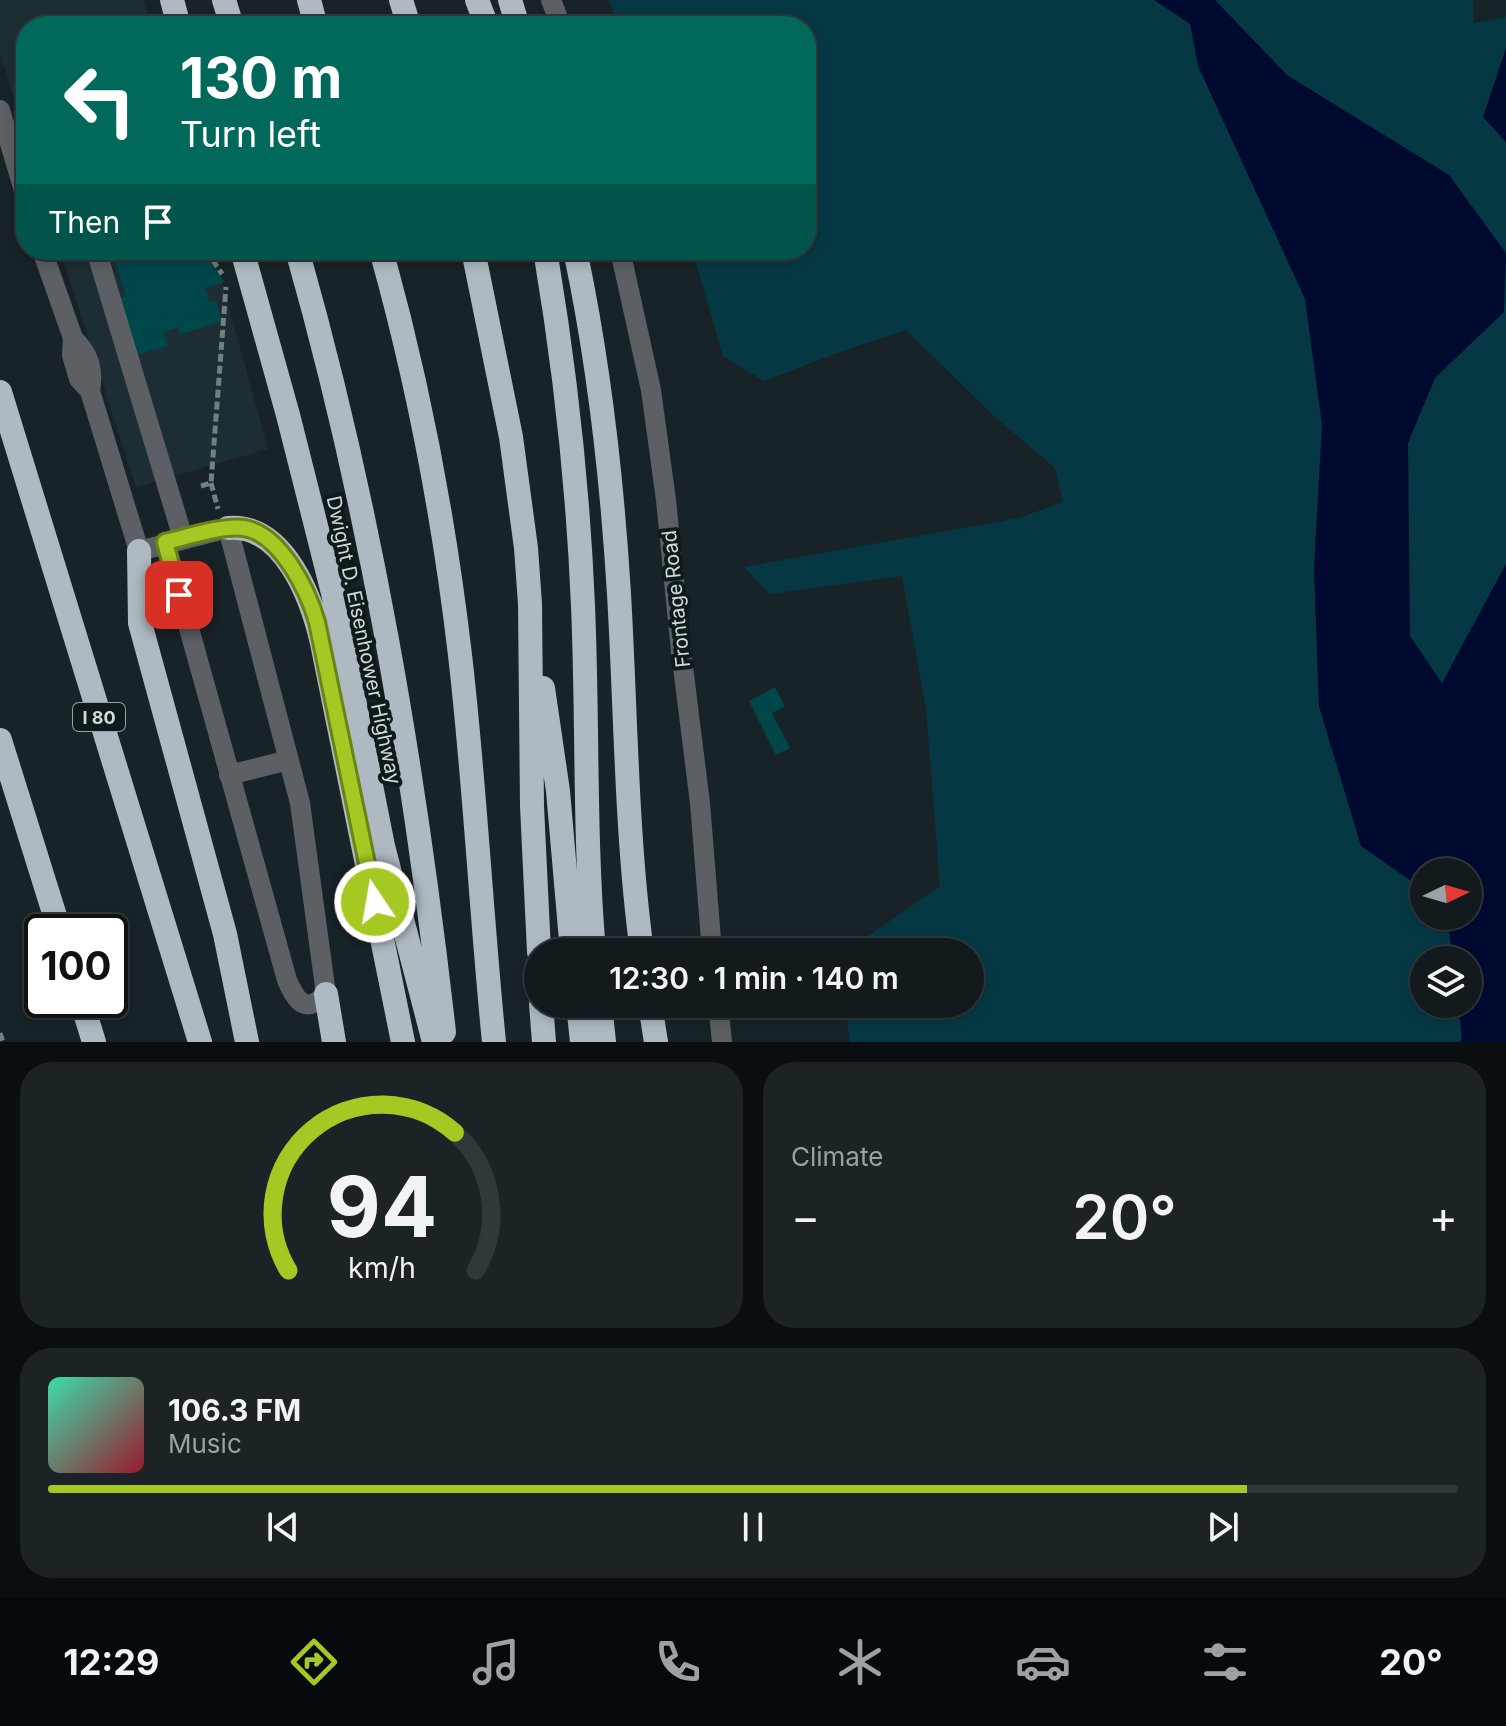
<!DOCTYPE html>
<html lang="en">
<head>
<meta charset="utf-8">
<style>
  :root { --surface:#121a1d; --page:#1b2326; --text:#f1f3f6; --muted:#9ca1a4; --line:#31383b; --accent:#a5c823 }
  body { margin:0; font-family:Inter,sans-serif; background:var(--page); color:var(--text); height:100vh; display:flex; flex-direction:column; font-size:30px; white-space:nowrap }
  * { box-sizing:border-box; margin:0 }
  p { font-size:26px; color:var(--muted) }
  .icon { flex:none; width:44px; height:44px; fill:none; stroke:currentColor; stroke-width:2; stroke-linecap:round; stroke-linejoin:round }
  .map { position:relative; height:1042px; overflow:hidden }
  .panel { display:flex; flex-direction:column; gap:20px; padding:20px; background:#0a0e10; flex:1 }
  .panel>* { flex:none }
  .hud { position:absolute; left:16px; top:16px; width:800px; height:244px; border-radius:32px; box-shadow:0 4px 12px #0003,0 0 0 2px var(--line); background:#00695c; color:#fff; overflow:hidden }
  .needle { width:52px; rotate:85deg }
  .tools { position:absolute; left:1410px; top:858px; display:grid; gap:16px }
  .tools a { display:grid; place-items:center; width:72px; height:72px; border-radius:50%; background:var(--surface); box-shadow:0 4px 12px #0003,0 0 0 2px var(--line); font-size:40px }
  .speed { position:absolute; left:24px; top:914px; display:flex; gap:16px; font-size:40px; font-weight:700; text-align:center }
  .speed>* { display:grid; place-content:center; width:104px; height:104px; border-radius:50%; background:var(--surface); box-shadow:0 4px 12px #0003,0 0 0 2px var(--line); line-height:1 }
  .speed .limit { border:4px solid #111; border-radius:12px; background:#fff; color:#111 }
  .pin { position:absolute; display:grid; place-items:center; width:68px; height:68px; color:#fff; margin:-34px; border-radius:16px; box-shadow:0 4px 12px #0006 }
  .me { position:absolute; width:88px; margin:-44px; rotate:348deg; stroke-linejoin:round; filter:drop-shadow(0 0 6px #0008) }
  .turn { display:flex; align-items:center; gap:28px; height:168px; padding:0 32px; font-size:36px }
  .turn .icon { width:104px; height:104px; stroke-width:2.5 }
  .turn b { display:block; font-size:56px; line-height:68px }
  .then { display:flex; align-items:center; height:76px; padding:0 32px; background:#0003; gap:16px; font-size:30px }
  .big { font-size:60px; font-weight:600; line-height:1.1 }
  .panel .widget { flex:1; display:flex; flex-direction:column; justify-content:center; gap:12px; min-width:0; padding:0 28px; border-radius:32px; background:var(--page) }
  .panel .dial { align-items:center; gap:0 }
  .dial svg { height:208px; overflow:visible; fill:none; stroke:var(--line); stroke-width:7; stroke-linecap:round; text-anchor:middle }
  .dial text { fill:var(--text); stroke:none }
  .song { display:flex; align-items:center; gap:24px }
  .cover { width:96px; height:96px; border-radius:12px; background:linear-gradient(135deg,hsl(160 70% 55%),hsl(350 70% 35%)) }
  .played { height:8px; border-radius:4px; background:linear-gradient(90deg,var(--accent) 85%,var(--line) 85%) }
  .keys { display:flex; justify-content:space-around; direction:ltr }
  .heat { display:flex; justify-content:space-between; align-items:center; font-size:44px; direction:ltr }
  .panel .tiles { flex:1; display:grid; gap:20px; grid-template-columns:1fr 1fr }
  .widget:last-child { grid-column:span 2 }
  .trip { position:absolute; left:524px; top:938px; width:460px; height:80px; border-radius:40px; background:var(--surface); box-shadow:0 4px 12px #0003,0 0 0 2px var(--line); font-weight:600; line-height:80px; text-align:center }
  .tab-bar { display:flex; height:128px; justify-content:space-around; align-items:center; background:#070a0c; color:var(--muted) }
  .tab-bar .icon { width:56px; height:56px }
  .tab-bar .current { color:var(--accent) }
  .tab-bar b { font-size:36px; color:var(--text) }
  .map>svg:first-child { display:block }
</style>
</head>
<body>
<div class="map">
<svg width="1506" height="1042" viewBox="0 0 1506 1042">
  <rect width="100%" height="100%" fill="#182327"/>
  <!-- built -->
  <path fill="#1c2e33" d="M0 0H144L151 26H26V138L0 53Z
    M60 250H213L268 449 136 487Z"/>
  <!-- green -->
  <path fill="#063844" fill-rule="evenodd" d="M609 0H1195L1351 400 1319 480 1314 568 1319 706 1361 846 1424 890V916H1468L1506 1042H850L845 1004H970V952H845L940 886 926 709 902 576 770 594 744 567 1019 518 1063 502 1055 468 994 416 906 330 851 348 764 381 723 356 692 250H806V26H618ZM1424 960H1468V1004H1424Z
    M1215 0H1473L1474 23 1506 17V910L1468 872 1389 829 1375 416 1287 75Z"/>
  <!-- water -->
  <path fill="#000a31" d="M1154 0H1215L1287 75 1449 175 1506 253 1504 312 1435 378 1408 443 1410 636 1442 683 1506 564V1042H1460L1462 1038 1458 1004H1468V960H1453L1447 916H1468V872H1424V890L1361 846 1319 706 1314 568 1322 425 1305 299 1198 66 1190 24Z
    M1506 48V142L1483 117Z"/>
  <!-- building -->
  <path fill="#00474a" d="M112 250H201L225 282 205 288 209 302 216 300 222 322 180 334 178 327 164 332 168 346 136 355 120 298 126 296Z
    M775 687 785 707 772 713 790 748 776 755 749 701Z"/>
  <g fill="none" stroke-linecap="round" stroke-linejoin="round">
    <!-- path -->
    <path stroke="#757e81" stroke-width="5" stroke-dasharray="8 4" stroke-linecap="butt" d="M206 250 222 274
      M211 483 218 509
      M201 486 211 483 226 287
      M0 1033 3 1042"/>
    <!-- minor -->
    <path stroke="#5c6064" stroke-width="20" d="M551 0 561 26
      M0 110 26 197
      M42 250 73 338 72 355 79 379 90 391 139 551 228 528 300 803 326 994C305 1015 296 1001 287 980L165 542
      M620 250 651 390 666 500 681 651 700 803 712 952
      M99 260 183 538
      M73 338C89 354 94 369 90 391
      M229 775 289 760
      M718 1004 722 1042"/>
    <!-- highway -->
    <path stroke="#aeb9c1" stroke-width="24" d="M172 0 179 26
      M224 0 232 26
      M309 0 316 26
      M401 0 409 26
      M477 0 487 26
      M510 0 518 26
      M242 250 288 415 333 593 383 846 434 1042
      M297 250C370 506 414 767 444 1032
      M381 250C418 382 444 518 460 655 475 784 481 913 494 1042
      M473 250 511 437 526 548 530 604 532 806 539 952
      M545 250C565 368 578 486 583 606 588 721 584 837 594 952
      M575 250C599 363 612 478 619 594 626 713 626 834 642 952
      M0 392 200 1042
      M228 528C284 523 312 599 322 643L403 1042
      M139 551 140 623 225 934 247 1042
      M543 688 558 791 572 952
      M0 740 60 932
      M326 994 334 1042
      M81 1000 94 1042
      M541 1004 544 1042
      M578 1004 582 1042
      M600 1004 604 1042
      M650 1004 656 1042"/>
  </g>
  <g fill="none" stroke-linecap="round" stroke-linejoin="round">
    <!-- route casing -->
    <g stroke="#6b8217" stroke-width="20">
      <path id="route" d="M179 595 165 542C187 537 223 525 244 528 281 534 308 591 317 622L375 902"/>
    </g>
    <!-- route -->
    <use href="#route" stroke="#a5c823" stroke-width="14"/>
  </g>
  <g text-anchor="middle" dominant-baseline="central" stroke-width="8" stroke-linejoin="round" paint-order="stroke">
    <!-- shield labels -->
    <rect fill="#0f1a1d" stroke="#98a0a2" stroke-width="2" x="73" y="703" width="52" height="28" rx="6"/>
    <g font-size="18" font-weight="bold" fill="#d2d9db">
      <text x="99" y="717">I 80</text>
    </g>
    <!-- street labels -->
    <g font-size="20" fill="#d2d9db" stroke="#0f1a1d">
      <text transform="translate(676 599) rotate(-96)">Frontage Road</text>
      <text transform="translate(364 640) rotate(78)">Dwight D. Eisenhower Highway</text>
    </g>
  </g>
</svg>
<div class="tools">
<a><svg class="needle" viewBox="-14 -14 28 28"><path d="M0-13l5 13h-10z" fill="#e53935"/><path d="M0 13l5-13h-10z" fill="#9ca1a4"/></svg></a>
<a><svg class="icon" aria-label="layers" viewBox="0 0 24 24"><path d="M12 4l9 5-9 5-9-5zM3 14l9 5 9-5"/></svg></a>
</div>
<div class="speed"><div class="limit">100</div></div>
<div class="pin" style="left:179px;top:595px;background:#d93025"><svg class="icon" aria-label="arrive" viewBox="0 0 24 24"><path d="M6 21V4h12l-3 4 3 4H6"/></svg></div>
<svg class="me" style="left:375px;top:902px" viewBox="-20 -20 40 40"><circle r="17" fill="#a5c823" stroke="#fff" stroke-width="3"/><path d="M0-11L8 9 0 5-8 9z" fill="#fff"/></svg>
<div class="trip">12:30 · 1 min · 140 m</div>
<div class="hud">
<div class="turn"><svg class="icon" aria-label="left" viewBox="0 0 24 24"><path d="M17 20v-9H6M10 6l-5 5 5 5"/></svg><div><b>130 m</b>Turn left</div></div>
<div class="then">Then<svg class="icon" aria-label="arrive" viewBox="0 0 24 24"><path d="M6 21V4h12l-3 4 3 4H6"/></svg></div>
</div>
</div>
<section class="panel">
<div class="tiles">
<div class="widget dial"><svg viewBox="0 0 100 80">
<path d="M14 69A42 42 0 1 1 86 69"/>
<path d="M14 69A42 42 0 0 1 78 16" stroke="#a5c823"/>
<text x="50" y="56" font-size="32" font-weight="700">94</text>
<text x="50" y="72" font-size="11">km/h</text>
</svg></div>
<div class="widget"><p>Climate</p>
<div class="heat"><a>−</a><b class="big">20°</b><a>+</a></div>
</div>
<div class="widget">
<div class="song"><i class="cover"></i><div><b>106.3 FM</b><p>Music</p></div></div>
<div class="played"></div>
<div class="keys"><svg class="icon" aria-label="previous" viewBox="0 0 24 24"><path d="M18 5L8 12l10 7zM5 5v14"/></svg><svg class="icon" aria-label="pause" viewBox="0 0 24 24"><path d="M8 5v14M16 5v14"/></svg><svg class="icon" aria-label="next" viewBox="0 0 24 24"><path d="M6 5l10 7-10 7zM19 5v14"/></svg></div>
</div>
</div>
</section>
<nav class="tab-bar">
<b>12:29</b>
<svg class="icon current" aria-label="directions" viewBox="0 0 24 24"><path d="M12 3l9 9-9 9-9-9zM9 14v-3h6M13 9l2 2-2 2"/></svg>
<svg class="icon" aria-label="music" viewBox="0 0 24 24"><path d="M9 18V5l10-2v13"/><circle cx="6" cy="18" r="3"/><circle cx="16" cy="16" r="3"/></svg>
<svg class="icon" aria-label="phone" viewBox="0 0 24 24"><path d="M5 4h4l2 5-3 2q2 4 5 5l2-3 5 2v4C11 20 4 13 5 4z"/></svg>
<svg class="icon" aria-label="climate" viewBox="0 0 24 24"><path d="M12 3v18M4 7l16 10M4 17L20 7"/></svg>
<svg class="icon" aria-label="car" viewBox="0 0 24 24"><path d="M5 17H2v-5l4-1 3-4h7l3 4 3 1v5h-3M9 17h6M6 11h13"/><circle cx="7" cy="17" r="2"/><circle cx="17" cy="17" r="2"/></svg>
<svg class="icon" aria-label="filters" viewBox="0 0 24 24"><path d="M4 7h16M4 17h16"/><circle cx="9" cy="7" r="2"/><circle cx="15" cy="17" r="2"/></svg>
<b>20°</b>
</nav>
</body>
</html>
